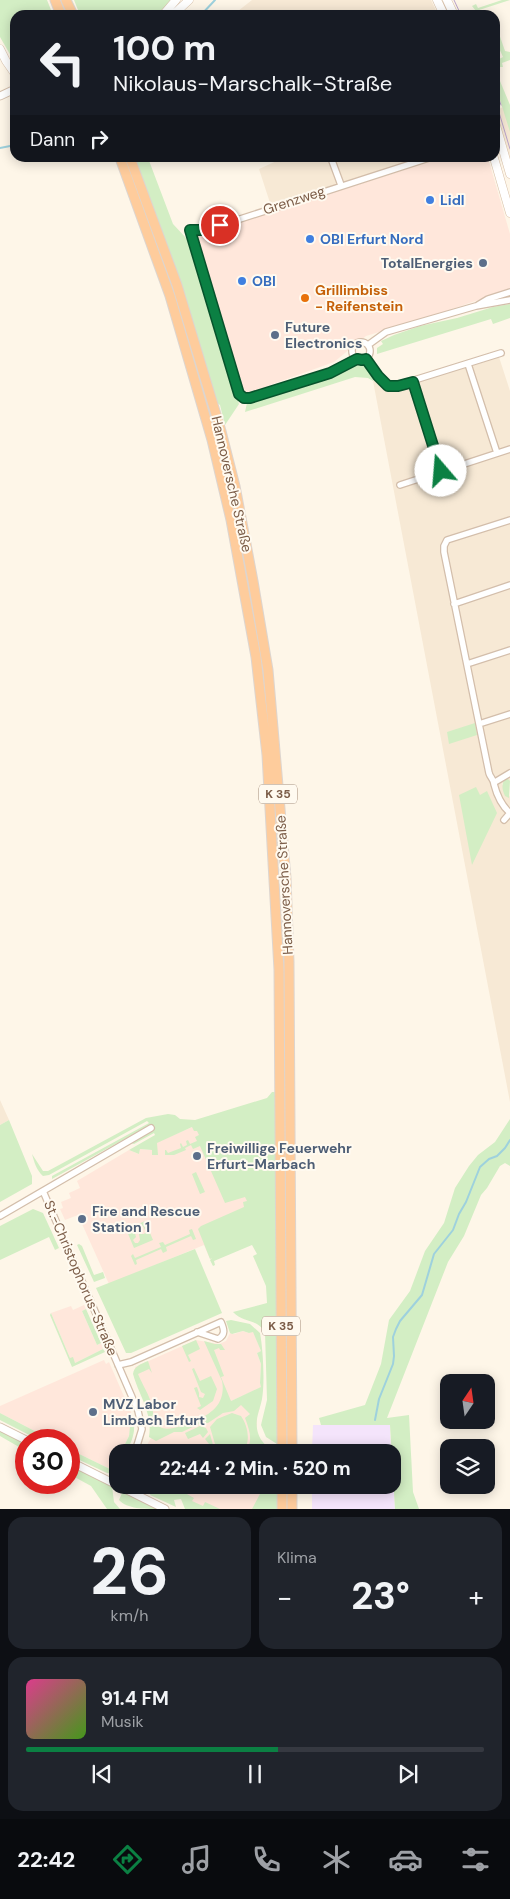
<!DOCTYPE html>
<html lang="de">
<head>
<meta charset="utf-8">
<style>
  :root { --surface:#171b24; --page:#20242c; --text:#f1f3f6; --muted:#9ea1a6; --line:#363941; --accent:#0b8043 }
  body { margin:0; font-family:"DM Sans",sans-serif; background:var(--page); color:var(--text); height:100vh; display:flex; flex-direction:column; font-size:19px; white-space:nowrap }
  * { box-sizing:border-box; margin:0 }
  p { font-size:16px; color:var(--muted) }
  .icon { flex:none; width:28px; height:28px; fill:none; stroke:currentColor; stroke-width:2; stroke-linecap:round; stroke-linejoin:round }
  .map { position:relative; height:1509px; overflow:hidden }
  .sheet { display:flex; flex-direction:column; gap:8px; padding:8px; background:#0d0f14; flex:1 }
  .sheet>* { flex:none }
  .guide { position:absolute; left:10px; top:10px; width:490px; height:152px; border-radius:15px; box-shadow:0 2px 12px #0003; background:#171b24; color:var(--text); overflow:hidden }
  .needle { width:32px; rotate:13deg }
  .tools { position:absolute; left:440px; top:1374px; display:grid; gap:10px }
  .tools a { display:grid; place-items:center; width:55px; height:55px; border-radius:10px; background:var(--surface); box-shadow:0 2px 12px #0003; font-size:25px }
  .speed { position:absolute; left:15px; top:1429px; display:flex; gap:10px; font-size:25px; font-weight:700; text-align:center }
  .speed>* { display:grid; place-content:center; width:65px; height:65px; border-radius:50%; background:var(--surface); box-shadow:0 2px 12px #0003; line-height:1 }
  .speed .limit { border:8px solid #d22; background:#fff; color:#111 }
  .pin { position:absolute; display:grid; place-items:center; width:42px; height:42px; color:#fff; margin:-21px; border:2px solid #fff; border-radius:50%; box-shadow:0 1px 5px #0007 }
  .me { position:absolute; width:55px; margin:-28px; rotate:342deg; stroke-linejoin:round; filter:drop-shadow(0 0 4px #0008) }
  .turn { display:flex; align-items:center; gap:18px; height:105px; padding:0 20px; font-size:22px }
  .turn .icon { width:65px; height:65px; stroke-width:2.5 }
  .turn b { display:block; font-size:35px; line-height:42px }
  .then { display:flex; align-items:center; height:48px; padding:0 20px; background:#0003; gap:10px; font-size:19px }
  .big { font-size:38px; font-weight:700; line-height:1.1 }
  .sheet .card { flex:1; display:flex; flex-direction:column; justify-content:center; gap:8px; min-width:0; padding:0 18px; border-radius:15px; background:var(--page) }
  .sheet .dial { align-items:center; gap:0 }
  .dial b { font-size:65px; line-height:1 }
  .song { display:flex; align-items:center; gap:15px }
  .cover { width:60px; height:60px; border-radius:8px; background:linear-gradient(135deg,hsl(330 70% 55%),hsl(100 70% 35%)) }
  .played { height:5px; border-radius:2px; background:linear-gradient(90deg,var(--accent) 55%,var(--line) 55%) }
  .keys { display:flex; justify-content:space-around; direction:ltr }
  .heat { display:flex; justify-content:space-between; align-items:center; font-size:28px; direction:ltr }
  .sheet .tiles { flex:1; display:grid; gap:8px; grid-template-columns:1fr 1fr }
  .card:last-child { grid-column:span 2 }
  .trip { position:absolute; left:109px; top:1444px; width:292px; height:50px; border-radius:15px; background:var(--surface); box-shadow:0 2px 12px #0003; font-weight:700; line-height:50px; text-align:center }
  .menu { display:flex; height:80px; justify-content:space-around; align-items:center; background:#090b0e; color:var(--muted) }
  .menu .icon { width:35px; height:35px }
  .menu .active { color:var(--accent) }
  .menu b { font-size:22px; color:var(--text) }
  .map>svg:first-child { display:block }
</style>
</head>
<body>
<div class="map">
<svg width="510" height="1509" viewBox="0 0 510 1509">
  <rect width="100%" height="100%" fill="#fef6e8"/>
  <!-- residential -->
  <path fill="#f7e9d5" d="M252 0H431L438 15H233Z
    M510 105V162L495 110Z
    M283 158H426L271 206 259 169Z
    M500 350 504 351 502 356 499 357 510 391V781L505 779 506 780 502 784 510 797V1102L373 381 382 375 388 383H393Z
    M0 1100 9 1120 0 1125Z"/>
  <!-- commercial -->
  <path fill="#ffe7db" d="M442 158H488L510 234V289L432 316 366 336 334 362 237 397 187 239Z
    M232 1110 265 1235 210 1259 204 1245 109 1284 78 1215 65 1220 60 1209 63 1208 61 1202 71 1198 69 1193 80 1188 77 1181 129 1150 139 1154 140 1149 152 1150 155 1143Z
    M84 1305 86 1309 82 1311 97 1345 101 1343 103 1349 75 1363 70 1358 51 1313 71 1306 73 1310Z
    M243 1331 249 1333 253 1331 261 1351 257 1353 261 1364 260 1383 262 1387 231 1401 260 1408 257 1415V1432L261 1441 268 1448V1452H143L151 1438 154 1437V1425L134 1377 135 1367 196 1340 219 1344 226 1341 230 1333 234 1334Z
    M104 1360 106 1364 109 1362 133 1417 129 1436 121 1452H118L117 1462 110 1469 69 1449V1440H52L0 1413V1406Z
    M160 1485H269L270 1509H206Z"/>
  <!-- education -->
  <path fill="#f4e4fb" d="M313 1425H390L391 1452H312Z
    M393 1475 395 1509H312V1485H392Z"/>
  <!-- green -->
  <path fill="#d3eec4" d="M0 0H47L53 15H15V63L0 37Z
    M74 0H172L160 15H80Z
    M502 0H510L476 11 472 6 476 4 478 8Z
    M495 22 505 51 510 52V60L502 63 503 67H500L497 60 503 57 495 39Z
    M495 69 510 105V132L495 84Z
    M134 158H148L173 224 187 239 239 404 225 425 220 405 216 402Z
    M510 304V318L493 324 491 319 377 354V348L383 344 381 341 394 335 420 326 457 318 493 307Z
    M363 364C370 368 373 372 373 381L368 378 355 377 245 412 247 403 337 375 355 365Z
    M475 723 477 735 449 744 447 732Z
    M506 777 510 781 509 798 505 796C501 787 502 783 506 777Z
    M476 787 480 795 487 791 497 813 472 865 459 795Z
    M272 1092H275L278 1443 277 1444 266 1437 261 1425 267 1400 265 1332C256 1318 243 1323 233 1312L267 1303 266 1286 253 1256 257 1254 252 1245 214 1261 215 1265 213 1266 210 1260 212 1258 210 1259 198 1229 201 1226 244 1207 243 1202 247 1201 245 1197 225 1203 200 1146 193 1149 191 1145 185 1148 186 1150 174 1155H165V1150H166L168 1153 181 1148 180 1144 181 1143 183 1147 187 1145 186 1141 188 1140 190 1144 197 1141 195 1137 199 1135 197 1131H194L192 1127 157 1143 158 1155H152V1150L140 1149 139 1154 129 1150 155 1135 154 1133 134 1144 131 1143 153 1131 150 1125 52 1179V1176L149 1123 147 1121 49 1175 43 1176C37 1171 34 1162 32 1154L43 1171H48L146 1118 168 1114 175 1115 180 1119 195 1120 267 1098Z
    M510 1119V1166L505 1163 500 1166 487 1188 481 1195 464 1236 448 1262 387 1418 409 1415 413 1492 419 1509H395L390 1425H321L319 1418 365 1405 381 1364 389 1320 410 1291 425 1251 444 1223 455 1188 469 1166 478 1155 495 1142Z
    M9 1120 32 1176V1184L0 1202V1125Z
    M196 1172 205 1192 200 1194 192 1174Z
    M33 1209 43 1213 59 1248 55 1250 49 1237 0 1260V1226Z
    M145 1221 153 1240 134 1248 126 1229 133 1226 136 1237 133 1240 135 1243H138L140 1240 139 1234H144L146 1232 143 1226 137 1228 136 1225Z
    M192 1229 196 1239 193 1240 191 1236 166 1247 167 1251 163 1253 161 1249 136 1260 137 1264 135 1265 131 1256 133 1254 135 1258 161 1247 159 1243 163 1242 165 1245 190 1234 189 1230Z
    M79 1244 82 1246 94 1275 103 1272 105 1278 94 1282 77 1245Z
    M195 1249 222 1313 131 1353H126L96 1288Z
    M86 1309 101 1343 97 1345 82 1311Z
    M51 1313 70 1358 73 1357 75 1363 103 1349 105 1352 72 1367 50 1315Z
    M231 1320 250 1324 260 1333C263 1349 265 1382 262 1399 260 1410 254 1420 258 1433 261 1443 268 1447 275 1452H246C253 1441 250 1431 245 1418L250 1414 241 1405 234 1411 223 1413 208 1423 199 1424 182 1432H174L156 1441 149 1437C153 1413 139 1396 133 1374 134 1366 141 1364 148 1361L152 1373 149 1369 138 1374C142 1384 150 1396 152 1406 154 1414 152 1422 160 1427 171 1434 209 1417 216 1407 222 1400 224 1390 222 1381L204 1341 215 1344H221L225 1350H220L219 1348 214 1350 224 1376 221 1377 231 1401 261 1387 260 1383 261 1364 257 1353 261 1351 253 1332 249 1333 243 1331 232 1334 230 1333 226 1321Z
    M196 1340 200 1349 188 1355 191 1361 189 1362 182 1346Z
    M194 1368 200 1381 211 1376 217 1389 213 1401 200 1410 197 1408 201 1406 194 1388 197 1387 199 1393V1397L203 1398 205 1394 201 1392 192 1369Z
    M0 1413 52 1440H39L0 1420Z
    M232 1413 241 1416C248 1426 252 1444 241 1452L219 1450 215 1444 210 1427 217 1419Z
    M131 1417C138 1427 132 1442 126 1452H121L129 1436Z
    M200 1426 206 1428 208 1432 203 1438 200 1434 188 1439 185 1433Z
    M0 1431 26 1444V1451L0 1436Z
    M210 1434 213 1445 212 1452H199L198 1450 209 1444 205 1439Z
    M69 1449 110 1469 117 1461V1470L114 1474 107 1473 69 1455Z
    M69 1465 112 1486 114 1502 120 1509H107L91 1486 69 1474Z
    M155 1485H166L171 1487 172 1485H181L185 1493 194 1498 192 1501 203 1506 205 1502 220 1509H185L181 1499 174 1500 176 1507 150 1495Z
    M260 1485H279V1509H252L261 1492Z
    M122 1493H126L158 1509C145 1509 127 1509 119 1500Z"/>
  <g fill="none" stroke-linecap="round" stroke-linejoin="round">
    <!-- stream -->
    <path stroke="#9ed1dd" stroke-width="2" d="M201 15 215 0
      M0 148 15 145
      M375 1420 379 1399 393 1364 394 1356 393 1337 396 1329 400 1321 422 1295 434 1254 453 1230 459 1214 466 1202 480 1167 489 1159 497 1156 505 1148 510 1140"/>
    <!-- minor casing -->
    <g stroke="#d3beab" stroke-width="8">
      <path id="minor" d="M331 158 341 185
        M478 305 488 299 510 292
        M352 351a9 9 0 1 1 18 0a9 9 0 1 1-18 0Z
        M368 345 386 332 476 306 510 300
        M357 359 330 373 250 398 244 399 239 394 190 230 203 231 429 158
        M366 359 385 384 392 387 501 353
        M468 364 497 453
        M413 382 441 471
        M400 485 510 449
        M454 604 510 585
        M467 664 510 650
        M479 724 510 714
        M495 782 510 773
        M510 813C501 805 497 796 494 784 494 780 490 777 489 773L444 552V546L447 540 510 520
        M504 820 510 813
        M43 1191 138 1411 142 1429 135 1452
        M0 1216 151 1128
        M118 1365 131 1362 221 1322C224 1329 226 1335 218 1339L197 1332"/>
    </g>
    <!-- tertiary casing -->
    <g stroke="#d3beab" stroke-width="9">
      <path id="tertiary" d="M0 96 15 89
        M0 1427 26 1440
        M69 1461 165 1509"/>
    </g>
    <!-- secondary casing -->
    <g stroke="#d8c1ab" stroke-width="9">
      <path id="secondary" d="M437 0 444 15
        M447 0 454 15
        M163 15 176 0
        M173 15 189 0
        M0 49 6 61 15 74
        M495 122 510 174
        M494 158 510 213"/>
    </g>
    <!-- trunk casing -->
    <g stroke="#ddd5cf" stroke-width="11">
      <path id="trunk" d="M55 0 61 15
        M66 0 73 15
        M120 158 170 296 212 440 231 520 256 657 267 755 279 970 282 1452
        M130 158 177 285 221 431 235 486 253 581 268 670 286 878 289 962 292 1452
        M282 1485V1509
        M292 1485V1509"/>
    </g>
    <!-- minor -->
    <use href="#minor" stroke="#fff" stroke-width="5.5"/>
    <!-- tertiary -->
    <use href="#tertiary" stroke="#fff" stroke-width="7"/>
    <!-- secondary -->
    <use href="#secondary" stroke="#fff" stroke-width="8"/>
    <!-- trunk -->
    <use href="#trunk" stroke="#fecc9c" stroke-width="9"/>
    <!-- tram -->
    <path stroke="#baa3cb" stroke-width="1" d="M454 0 461 15
      M495 88 501 105
      M495 99 510 149"/>
  </g>
  <g fill="none" stroke-linecap="round" stroke-linejoin="round">
    <!-- route casing -->
    <g stroke="#07532c" stroke-width="12">
      <path id="route" d="M220 225 203 230H190L239 394 244 398H250L330 373 357 359 362 360 366 359 378 376 388 386H398L413 382 441 471"/>
    </g>
    <!-- route -->
    <use href="#route" stroke="#0b8043" stroke-width="9"/>
  </g>
  <!-- markers -->
  <g fill="#3f7fe0" stroke="#fffaf0" stroke-width="2">
    <circle cx="430" cy="200" r="5"/>
    <circle cx="310" cy="239" r="5"/>
    <circle cx="242" cy="281" r="5"/>
  </g>
  <g fill="#5c6f8a" stroke="#fffaf0" stroke-width="2">
    <circle cx="483" cy="263" r="5"/>
    <circle cx="275" cy="335" r="5"/>
    <circle cx="197" cy="1156" r="5"/>
    <circle cx="82" cy="1219" r="5"/>
    <circle cx="93" cy="1412" r="5"/>
  </g>
  <circle fill="#e8710a" stroke="#fffaf0" stroke-width="2" cx="305" cy="298" r="5"/>
  <g text-anchor="middle" dominant-baseline="central" stroke-width="4" stroke-linejoin="round" paint-order="stroke">
    <!-- shield labels -->
    <g fill="#fffaf0" stroke="#a38c7a" stroke-width="1">
      <rect x="259" y="784.5" width="38" height="19" rx="4"/>
      <rect x="262" y="1316.5" width="38" height="19" rx="4"/>
    </g>
    <g font-size="12" font-weight="bold" fill="#7c5d48">
      <text x="278" y="794">K 35</text>
      <text x="281" y="1326">K 35</text>
    </g>
    <!-- street labels -->
    <g font-size="14" fill="#7c5d48" stroke="#fffaf0">
      <text transform="translate(294 200) rotate(-18)">Grenzweg</text>
      <text transform="translate(232 484) rotate(77)">Hannoversche Straße</text>
      <text transform="translate(284 885) rotate(-93)">Hannoversche Straße</text>
      <text transform="translate(81 1278) rotate(67)">St.-Christophorus-Straße</text>
    </g>
    <!-- shop labels -->
    <g font-size="14" font-weight="bold" fill="#366cbe" stroke="#fffaf0" text-anchor="start">
      <text x="440" y="200">Lidl</text>
      <text x="320" y="239">OBI Erfurt Nord</text>
      <text x="252" y="281">OBI</text>
    </g>
    <!-- service labels -->
    <g font-size="14" font-weight="bold" fill="#4e5e75" stroke="#fffaf0" text-anchor="start">
      <text x="473" y="263" text-anchor="end">TotalEnergies</text>
      <text x="285" y="327">Future<tspan x="285" dy="16">Electronics</tspan></text>
      <text x="207" y="1148">Freiwillige Feuerwehr<tspan x="207" dy="16">Erfurt-Marbach</tspan></text>
      <text x="92" y="1211">Fire and Rescue<tspan x="92" dy="16">Station 1</tspan></text>
      <text x="103" y="1404">MVZ Labor<tspan x="103" dy="16">Limbach Erfurt</tspan></text>
    </g>
    <!-- food labels -->
    <g font-size="14" font-weight="bold" fill="#c56008" stroke="#fffaf0" text-anchor="start">
      <text x="315" y="290">Grillimbiss<tspan x="315" dy="16">- Reifenstein</tspan></text>
    </g>
  </g>
</svg>
<div class="tools">
<a><svg class="needle" viewBox="-14 -14 28 28"><path d="M0-13l5 13h-10z" fill="#e53935"/><path d="M0 13l5-13h-10z" fill="#9ea1a6"/></svg></a>
<a><svg class="icon" aria-label="layers" viewBox="0 0 24 24"><path d="M12 4l9 5-9 5-9-5zM3 14l9 5 9-5"/></svg></a>
</div>
<div class="speed"><div class="limit">30</div></div>
<div class="pin" style="left:220px;top:225px;background:#d93025"><svg class="icon" aria-label="arrive" viewBox="0 0 24 24"><path d="M6 21V4h12l-3 4 3 4H6"/></svg></div>
<svg class="me" style="left:441px;top:471px" viewBox="-20 -20 40 40"><circle r="19" fill="#fff"/><path d="M0-13L10 11 0 6-10 11z" fill="#0b8043"/></svg>
<div class="trip">22:44 · 2 Min. · 520 m</div>
<div class="guide">
<div class="turn"><svg class="icon" aria-label="left" viewBox="0 0 24 24"><path d="M17 20v-9H6M10 6l-5 5 5 5"/></svg><div><b>100 m</b>Nikolaus-Marschalk-Straße</div></div>
<div class="then">Dann<svg class="icon" aria-label="right" viewBox="0 0 24 24"><path d="M7 20v-9h11M14 6l5 5-5 5"/></svg></div>
</div>
</div>
<section class="sheet">
<div class="tiles">
<div class="card dial"><b>26</b><p>km/h</p></div>
<div class="card"><p>Klima</p>
<div class="heat"><a>−</a><b class="big">23°</b><a>+</a></div>
</div>
<div class="card">
<div class="song"><i class="cover"></i><div><b>91.4 FM</b><p>Musik</p></div></div>
<div class="played"></div>
<div class="keys"><svg class="icon" aria-label="previous" viewBox="0 0 24 24"><path d="M18 5L8 12l10 7zM5 5v14"/></svg><svg class="icon" aria-label="pause" viewBox="0 0 24 24"><path d="M8 5v14M16 5v14"/></svg><svg class="icon" aria-label="next" viewBox="0 0 24 24"><path d="M6 5l10 7-10 7zM19 5v14"/></svg></div>
</div>
</div>
</section>
<nav class="menu">
<b>22:42</b>
<svg class="icon active" aria-label="directions" viewBox="0 0 24 24"><path d="M12 3l9 9-9 9-9-9zM9 14v-3h6M13 9l2 2-2 2"/></svg>
<svg class="icon" aria-label="music" viewBox="0 0 24 24"><path d="M9 18V5l10-2v13"/><circle cx="6" cy="18" r="3"/><circle cx="16" cy="16" r="3"/></svg>
<svg class="icon" aria-label="phone" viewBox="0 0 24 24"><path d="M5 4h4l2 5-3 2q2 4 5 5l2-3 5 2v4C11 20 4 13 5 4z"/></svg>
<svg class="icon" aria-label="climate" viewBox="0 0 24 24"><path d="M12 3v18M4 7l16 10M4 17L20 7"/></svg>
<svg class="icon" aria-label="car" viewBox="0 0 24 24"><path d="M5 17H2v-5l4-1 3-4h7l3 4 3 1v5h-3M9 17h6M6 11h13"/><circle cx="7" cy="17" r="2"/><circle cx="17" cy="17" r="2"/></svg>
<svg class="icon" aria-label="filters" viewBox="0 0 24 24"><path d="M4 7h16M4 17h16"/><circle cx="9" cy="7" r="2"/><circle cx="15" cy="17" r="2"/></svg>
</nav>
</body>
</html>
